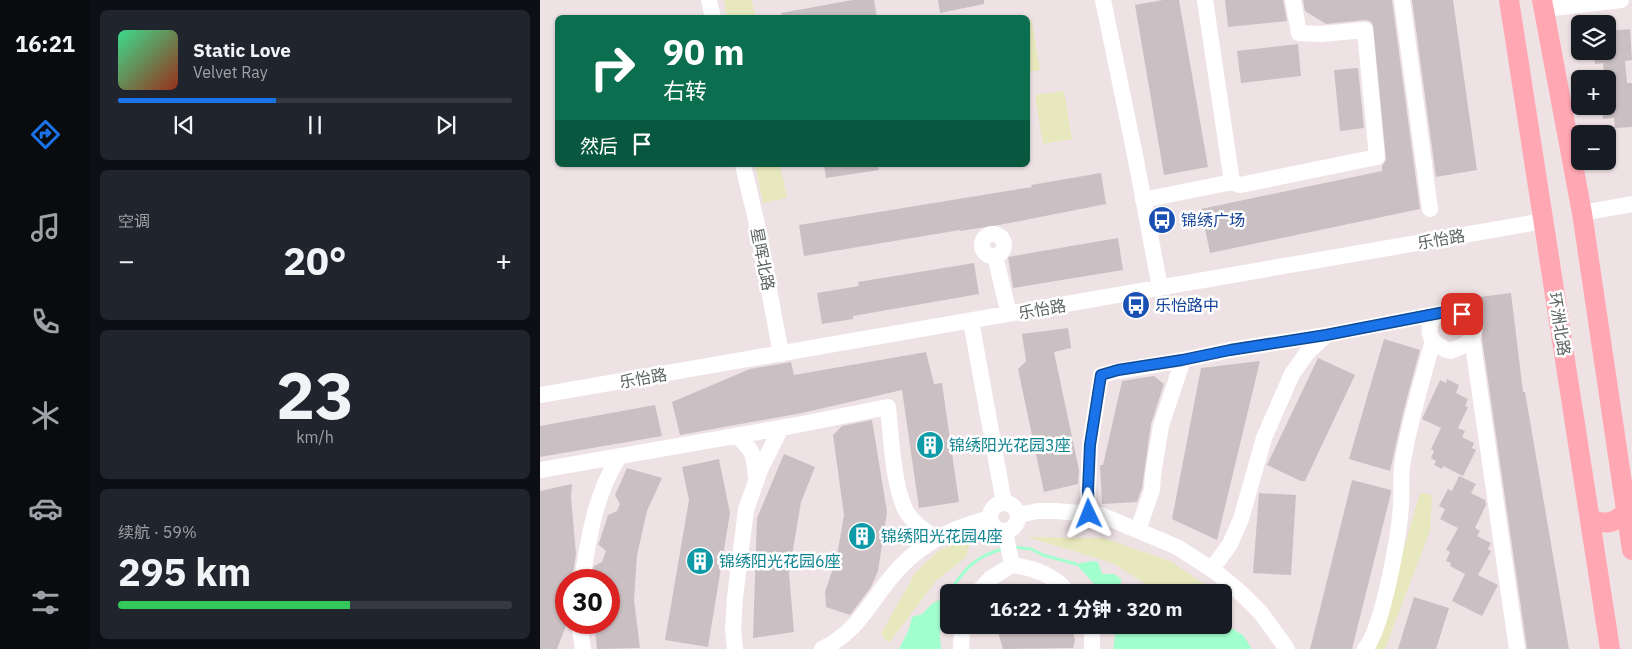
<!DOCTYPE html>
<html lang="zh">
<head>
<meta charset="utf-8">
<style>
  :root { --surface:#171b24; --page:#20242c; --text:#f1f3f6; --muted:#9ea1a6; --line:#363941; --accent:#1a73e8 }
  body { margin:0; font-family:"IBM Plex Sans","Noto Sans SC",sans-serif; background:var(--page); color:var(--text); height:100vh; display:flex; flex-direction:column; font-size:19px; white-space:nowrap }
  * { box-sizing:border-box; margin:0 }
  p { font-size:16px; color:var(--muted) }
  .icon { flex:none; width:28px; height:28px; fill:none; stroke:currentColor; stroke-width:2; stroke-linecap:round; stroke-linejoin:round }
  .map { position:relative; flex:1; overflow:hidden }
  .panel { display:flex; flex-direction:column; gap:10px; padding:10px; background:#0d0f14; width:450px }
  .panel>* { flex:none }
  .guide { position:absolute; left:15px; top:15px; width:475px; height:152px; border-radius:8px; box-shadow:0 1px 4px #0004; background:#0b6e4f; color:#fff; overflow:hidden }
  .tools { position:absolute; left:1031px; top:15px; display:grid; gap:10px }
  .tools a { display:grid; place-items:center; width:45px; height:45px; border-radius:8px; background:var(--surface); box-shadow:0 1px 4px #0004; font-size:25px }
  .speed { position:absolute; left:15px; top:569px; display:flex; gap:10px; font-size:25px; font-weight:700; text-align:center }
  .speed>* { display:grid; place-content:center; width:65px; height:65px; border-radius:50%; background:var(--surface); box-shadow:0 1px 4px #0004; line-height:1 }
  .speed .limit { border:8px solid #d22; background:#fff; color:#111 }
  .pin { position:absolute; display:grid; place-items:center; width:42px; height:42px; color:#fff; margin:-21px; border-radius:10px; box-shadow:0 2px 8px #0006 }
  .me { position:absolute; width:55px; margin:-28px; rotate:358deg; stroke-linejoin:round; filter:drop-shadow(0 0 4px #0008) }
  .turn { display:flex; align-items:center; gap:18px; height:105px; padding:0 25px; font-size:22px }
  .turn .icon { width:65px; height:65px; stroke-width:2.5 }
  .turn b { display:block; font-size:35px; line-height:42px }
  .then { display:flex; align-items:center; height:48px; padding:0 25px; background:#0003; gap:10px; font-size:19px }
  .big { font-size:38px; font-weight:800; line-height:1.1 }
  .panel .tile { flex:1; display:flex; flex-direction:column; justify-content:center; gap:8px; min-width:0; padding:0 18px; border-radius:8px; background:var(--page) }
  .panel .dial { align-items:center; gap:0 }
  .dial b { font-size:65px; line-height:1 }
  .song { display:flex; align-items:center; gap:15px }
  .cover { width:60px; height:60px; border-radius:8px; background:linear-gradient(135deg,hsl(150 70% 55%),hsl(10 70% 35%)) }
  .played { height:5px; border-radius:2px; background:linear-gradient(90deg,var(--accent) 40%,var(--line) 40%) }
  .keys { display:flex; justify-content:space-around; direction:ltr }
  .heat { display:flex; justify-content:space-between; align-items:center; font-size:28px; direction:ltr }
  .charge { height:8px; border-radius:4px; background:linear-gradient(90deg,#34c759 59%,var(--line) 0) }
  .trip { position:absolute; left:400px; top:584px; width:292px; height:50px; border-radius:8px; background:var(--surface); box-shadow:0 1px 4px #0004; font-weight:800; line-height:50px; text-align:center }
  main { display:flex; flex:1; min-height:0 }
  .dock { display:flex; flex-direction:column; width:90px; justify-content:space-around; align-items:center; background:#090b0e; color:var(--muted) }
  .dock .icon { width:35px; height:35px }
  .dock .selected { color:var(--accent) }
  .dock b { font-size:22px; color:var(--text) }
  .map>svg:first-child { display:block }
</style>
</head>
<body>
<main>
<nav class="dock">
<b>16:21</b>
<svg class="icon selected" aria-label="directions" viewBox="0 0 24 24"><path d="M12 3l9 9-9 9-9-9zM9 14v-3h6M13 9l2 2-2 2"/></svg>
<svg class="icon" aria-label="music" viewBox="0 0 24 24"><path d="M9 18V5l10-2v13"/><circle cx="6" cy="18" r="3"/><circle cx="16" cy="16" r="3"/></svg>
<svg class="icon" aria-label="phone" viewBox="0 0 24 24"><path d="M5 4h4l2 5-3 2q2 4 5 5l2-3 5 2v4C11 20 4 13 5 4z"/></svg>
<svg class="icon" aria-label="climate" viewBox="0 0 24 24"><path d="M12 3v18M4 7l16 10M4 17L20 7"/></svg>
<svg class="icon" aria-label="car" viewBox="0 0 24 24"><path d="M5 17H2v-5l4-1 3-4h7l3 4 3 1v5h-3M9 17h6M6 11h13"/><circle cx="7" cy="17" r="2"/><circle cx="17" cy="17" r="2"/></svg>
<svg class="icon" aria-label="filters" viewBox="0 0 24 24"><path d="M4 7h16M4 17h16"/><circle cx="9" cy="7" r="2"/><circle cx="15" cy="17" r="2"/></svg>
</nav>
<section class="panel">
<div class="tile">
<div class="song"><i class="cover"></i><div><b>Static Love</b><p>Velvet Ray</p></div></div>
<div class="played"></div>
<div class="keys"><svg class="icon" aria-label="previous" viewBox="0 0 24 24"><path d="M18 5L8 12l10 7zM5 5v14"/></svg><svg class="icon" aria-label="pause" viewBox="0 0 24 24"><path d="M8 5v14M16 5v14"/></svg><svg class="icon" aria-label="next" viewBox="0 0 24 24"><path d="M6 5l10 7-10 7zM19 5v14"/></svg></div>
</div>
<div class="tile"><p>空调</p>
<div class="heat"><a>−</a><b class="big">20°</b><a>+</a></div>
</div>
<div class="tile dial"><b>23</b><p>km/h</p></div>
<div class="tile"><p>续航 · 59%</p><b class="big">295 km</b><div class="charge"></div></div>
</section>
<div class="map">
<svg width="1092" height="649" viewBox="0 0 1092 649">
  <rect width="100%" height="100%" fill="#efe2e5"/>
  <!-- green -->
  <path fill="#e7e8bd" d="M184 0H212L215 17H187Z
    M492 21 500 70 488 72V22Z
    M524 91 532 139 503 144 495 95Z
    M215 165H240L247 198 223 203Z
    M880 493 892 495 890 531 845 649H835Z
    M432 535 426 557 396 581 349 643 341 634 375 573 398 551Z
    M487 537 563 538 630 561 676 592H618L573 563Z"/>
  <!-- water -->
  <path fill="#a2ffce" d="M553 561 558 562 562 574H574L582 580 580 585 589 592H558L556 586 536 564Z
    M404 598 400 636 401 649H359L369 629 372 617 382 614 393 603Z
    M574 625H655L670 628 688 626 703 635 712 649H573L575 637Z"/>
  <g fill="none" stroke-linecap="round" stroke-linejoin="round">
    <!-- stream -->
    <path stroke="#a2ffce" stroke-width="3" d="M474 547 491 549 503 555 536 564
      M409 592C425 569 435 556 463 549
      M404 598 409 593"/>
  </g>
  <!-- building -->
  <path fill="#cabfc2" d="M313 0H334L337 18H242L241 13Z
    M398 0H444V4L400 13Z
    M623 0H639L668 167 624 175 595 5Z
    M685 0H743L747 21 688 27Z
    M763 0H852L880 209 670 253 661 209 842 171V166L846 160 833 25 830 21 824 20 786 24 765 11Z
    M872 0H913L937 170 896 177Z
    M1090 29 1092 60 1085 61 1087 83H1092V127L1075 128 1074 118 1063 119 1061 106H1068V74H1064L1063 63 1055 64 1053 51H1068V31Z
    M758 44 761 76 701 83 697 51Z
    M818 68 824 128 800 131 794 70Z
    M284 165H338L339 170 286 178Z
    M561 173 566 204 459 225 420 231V230L264 256 259 225 492 187 491 185Z
    M578 238 583 270 473 288 468 257Z
    M434 263 439 294 313 316V319L282 324 277 293 319 286 318 282Z
    M971 293 983 392H985L1029 649H987L942 339 943 326 940 319 932 310 931 298Z
    M528 328 531 348 514 352 539 470 538 484 504 492 478 369 486 361 482 334Z
    M844 339 880 350 863 413 850 471 809 459Z
    M386 352 394 384 402 383 419 502 379 508 362 390 262 413 140 435 132 402 210 369 251 362 254 375Z
    M778 358 815 375 765 481H761L727 465Z
    M720 361 677 540 632 519 661 368Z
    M614 376 624 384 611 424 602 488 597 502 562 504 560 465H563L582 381Z
    M907 379 919 385 916 393 928 399 925 406 928 407 918 428 925 431 922 437 934 443 932 448 936 450 923 476 903 466 902 469 894 465 896 461 891 458 894 451 891 449 901 428 882 419 900 380 906 383Z
    M115 405 122 436 0 457V426Z
    M332 420 347 512 338 571 331 587 310 615 286 607 285 592 297 556 304 515 293 435 302 426Z
    M244 454 275 467 261 502 249 573 254 632 213 638 217 518Z
    M179 459 190 513 168 647 125 640 149 500 142 467Z
    M87 468 122 478 107 511 97 555 94 600 100 648 57 649 54 622H69V580H52L54 566 62 562 66 551 58 544 59 543 68 515 77 511 80 504 75 495Z
    M919 476 936 484 931 493 945 500 946 505 935 528 940 531 937 536 951 543 948 549 951 551 938 575 958 585 942 616 912 601 925 574 910 566 911 563 906 561 910 552 906 550 918 528 900 519 905 509 899 506 908 489 912 491Z
    M812 480 851 490V493L812 649H770Z
    M32 484 31 498 36 554 32 580H26V626L17 649H0V491Z
    M719 493 756 495 751 575 713 573Z
    M874 597 909 608 896 649H858Z
    M471 625H537L533 631 535 640 533 648 463 649 458 632 469 630Z"/>
  <g fill="none" stroke-linecap="round" stroke-linejoin="round">
    <!-- minor -->
    <path stroke="#fff" stroke-width="16" d="M169 0 173 18
      M563 0 596 160 620 288
      M862 0 890 209
      M1004 9 1081 0
      M203 165 216 220 241 354
      M692 182 700 185 837 157 825 30 781 34 759 33 753 0
      M603 200 692 182 665 0
      M1042 213 1092 204
      M442 245a11 11 0 1 1 22 0a11 11 0 1 1-22 0Z
      M455 256 469 314
      M431 321 464 503
      M932 338 977 649
      M0 395 1004 221
      M197 436C215 452 214 456 216 479
      M0 470 252 426 348 407C351 436 353 483 365 509 371 522 385 531 396 538
      M450 517a14 14 0 1 1 28 0a14 14 0 1 1-28 0Z
      M549 514 548 490 550 445 561 375 578 371 643 360 690 350 786 335 895 314C900 313 906 311 911 311 923 312 940 326 931 339 926 346 918 348 910 351 890 344 884 333 895 314
      M478 515 498 511H516L561 515 637 547 676 572 701 593 721 613 747 649
      M598 530 612 490 613 474 621 426 643 360
      M465 531 472 565
      M672 569 690 544 701 519 724 438 752 374 767 353 786 335
      M42 580C49 537 55 494 79 457
      M438 592 451 578 472 565C495 568 513 575 528 592
      M39 622 43 649
      M550 625 552 634V649
      M195 649 193 629 195 597 206 510 220 470 241 428
      M282 649C315 633 327 608 348 581 375 546 408 529 450 518
      M421 649 422 625
      M825 649C843 628 859 535 861 506 862 490 860 475 863 460 870 420 882 380 893 341"/>
    <!-- major -->
    <path stroke="#ffa7b2" stroke-width="20" d="M969 0 1070 649
      M1002 0 1042 213 1092 550
      M1050 519C1066 525 1075 524 1086 511"/>
  </g>
  <g fill="none" stroke-linecap="round" stroke-linejoin="round">
    <!-- route casing -->
    <g stroke="#114b97" stroke-width="12">
      <path id="route" d="M549 514 548 490 550 445 561 375 578 370 642 360 690 350 786 335 910 311 922 314"/>
    </g>
    <!-- route -->
    <use href="#route" stroke="#1a73e8" stroke-width="9"/>
  </g>
  <!-- icons -->
  <defs>
    <g id="bus-disc" transform="scale(1.4375)"><circle r="9.5" fill="#1a4fb4" stroke="#fff"/><path d="M-5-6H5V4H4V6H2V4H-2V6H-4V4H-5ZM-3.5-4V0h7V-4ZM-3.5 1.2v1.5H-2V1.2ZM2 1.2v1.5H3.5V1.2Z" fill="#fff"/></g>
    <g id="building-disc" transform="scale(1.4375)"><circle r="9.5" fill="#0f9aa8" stroke="#fff"/><path d="M-4-6H4V6H1V3H-1V6H-4ZM-2.5-4.3h1.7v1.8h-1.7ZM.8-4.3h1.7v1.8H.8ZM-2.5-1h1.7V.8h-1.7ZM.8-1h1.7V.8H.8Z" fill="#fff"/></g>
  </defs>
  <g fill-rule="evenodd">
    <use href="#bus-disc" x="622" y="220"/>
    <use href="#bus-disc" x="596" y="305"/>
    <use href="#building-disc" x="390" y="445"/>
    <use href="#building-disc" x="322" y="536"/>
    <use href="#building-disc" x="160" y="561"/>
  </g>
  <g text-anchor="middle" dominant-baseline="central" stroke-width="5" stroke-linejoin="round" paint-order="stroke">
    <!-- transit labels -->
    <g font-size="16" fill="#164399" stroke="#fff" text-anchor="start">
      <text x="641" y="220">锦绣广场</text>
      <text x="615" y="305">乐怡路中</text>
    </g>
    <!-- street labels -->
    <g font-size="16" fill="#5b6460" stroke="#fff">
      <text transform="translate(901 239) rotate(-10)">乐怡路</text>
      <text transform="translate(223 259) rotate(79)">星晖北路</text>
      <text transform="translate(502 309) rotate(-10)">乐怡路</text>
      <text transform="translate(1020 324) rotate(81)">环洲北路</text>
      <text transform="translate(103 378) rotate(-10)">乐怡路</text>
    </g>
    <!-- culture labels -->
    <g font-size="16" fill="#0d838f" stroke="#fff" text-anchor="start">
      <text x="409" y="445">锦绣阳光花园3座</text>
      <text x="341" y="536">锦绣阳光花园4座</text>
      <text x="179" y="561">锦绣阳光花园6座</text>
    </g>
  </g>
</svg>
<div class="tools">
<a><svg class="icon" aria-label="layers" viewBox="0 0 24 24"><path d="M12 4l9 5-9 5-9-5zM3 14l9 5 9-5"/></svg></a>
<a>+</a>
<a>−</a>
</div>
<div class="speed"><div class="limit">30</div></div>
<div class="pin" style="left:922px;top:314px;background:#d93025"><svg class="icon" aria-label="arrive" viewBox="0 0 24 24"><path d="M6 21V4h12l-3 4 3 4H6"/></svg></div>
<svg class="me" style="left:549px;top:514px" viewBox="-20 -20 40 40"><path d="M0-17L14 15 0 8-14 15z" fill="#1a73e8" stroke="#fff" stroke-width="4"/></svg>
<div class="trip">16:22 · 1 分钟 · 320 m</div>
<div class="guide">
<div class="turn"><svg class="icon" aria-label="right" viewBox="0 0 24 24"><path d="M7 20v-9h11M14 6l5 5-5 5"/></svg><div><b>90 m</b>右转</div></div>
<div class="then">然后<svg class="icon" aria-label="arrive" viewBox="0 0 24 24"><path d="M6 21V4h12l-3 4 3 4H6"/></svg></div>
</div>
</div>
</main>
</body>
</html>
